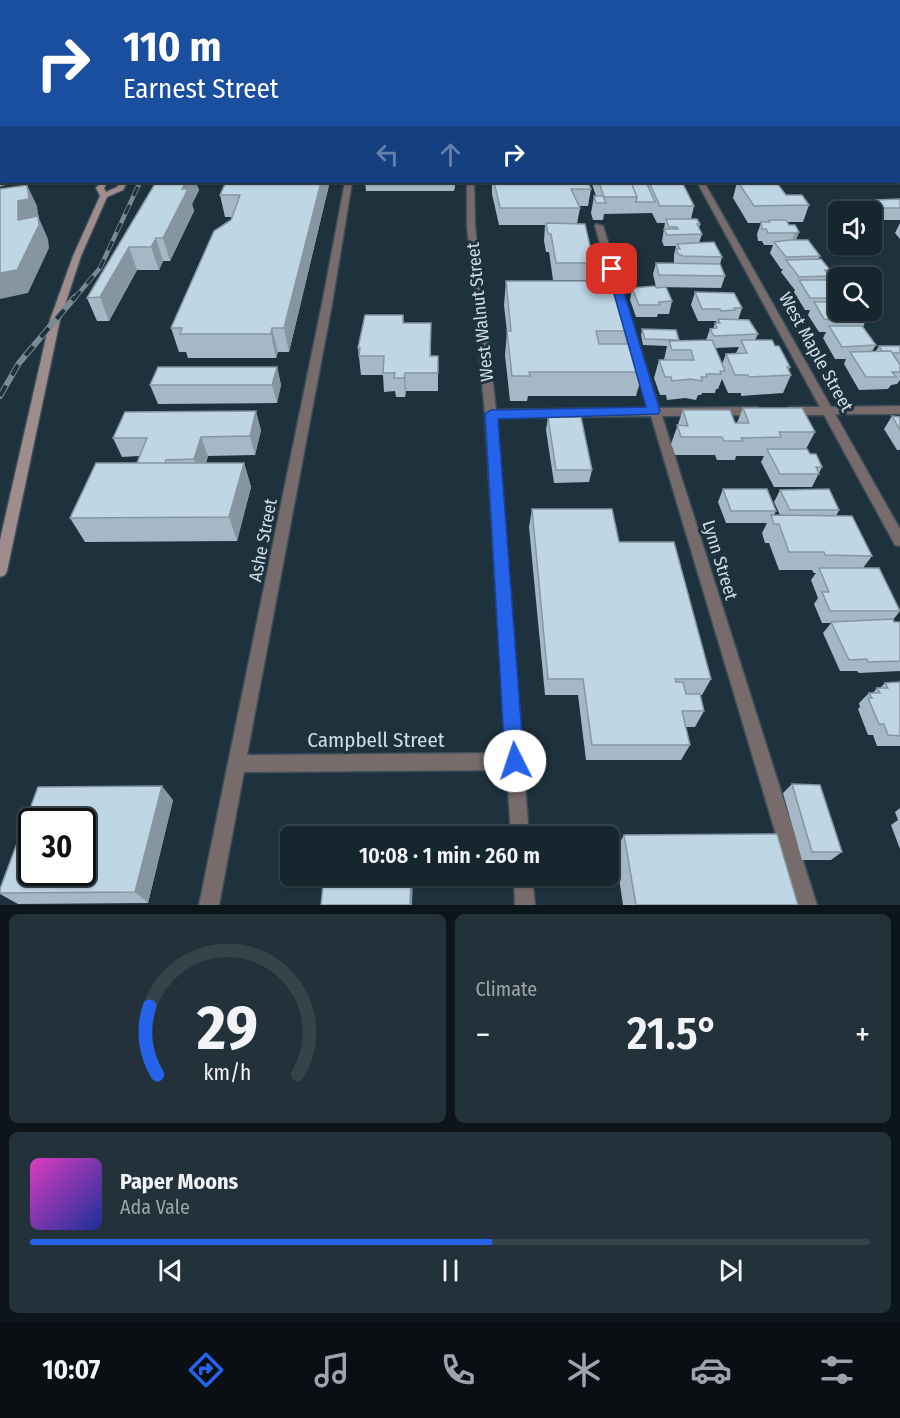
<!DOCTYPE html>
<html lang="en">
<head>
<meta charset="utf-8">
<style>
  :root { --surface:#16262e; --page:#23323a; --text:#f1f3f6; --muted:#9ea5aa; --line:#35434a; --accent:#2563eb }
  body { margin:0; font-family:"Fira Sans Condensed",sans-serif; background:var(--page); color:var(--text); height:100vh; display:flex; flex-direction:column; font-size:22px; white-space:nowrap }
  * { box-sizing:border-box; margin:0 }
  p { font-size:20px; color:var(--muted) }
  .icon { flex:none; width:33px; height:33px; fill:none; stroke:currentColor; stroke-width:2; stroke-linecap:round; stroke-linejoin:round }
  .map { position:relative; height:905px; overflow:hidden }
  .drawer { display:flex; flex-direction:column; gap:9px; padding:9px; background:#0c1519; flex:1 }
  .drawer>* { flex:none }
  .hud { position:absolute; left:0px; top:0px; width:900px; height:183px; box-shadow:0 2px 4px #0004,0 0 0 2px var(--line); background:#1a4fa0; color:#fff; overflow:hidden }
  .fabs { position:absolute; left:828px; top:201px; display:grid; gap:12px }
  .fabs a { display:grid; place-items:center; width:54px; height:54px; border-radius:9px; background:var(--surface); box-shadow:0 2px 4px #0004,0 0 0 2px var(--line); font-size:30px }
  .speed { position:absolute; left:18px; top:808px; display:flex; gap:12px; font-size:30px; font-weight:700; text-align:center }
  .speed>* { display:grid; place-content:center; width:78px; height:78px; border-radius:50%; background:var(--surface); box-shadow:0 2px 4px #0004,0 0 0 2px var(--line); line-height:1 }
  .speed .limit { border:3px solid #111; border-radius:9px; background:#fff; color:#111 }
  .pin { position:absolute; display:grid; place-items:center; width:51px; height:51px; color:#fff; margin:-26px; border-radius:12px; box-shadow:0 3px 9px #0006 }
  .me { position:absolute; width:66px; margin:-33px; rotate:356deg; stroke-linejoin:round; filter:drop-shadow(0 0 4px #0008) }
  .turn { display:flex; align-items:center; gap:21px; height:126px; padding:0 24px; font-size:27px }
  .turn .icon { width:78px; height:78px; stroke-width:2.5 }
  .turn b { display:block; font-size:42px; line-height:51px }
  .lanes { display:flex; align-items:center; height:57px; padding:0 24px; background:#0003; justify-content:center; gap:30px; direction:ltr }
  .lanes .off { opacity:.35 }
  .big { font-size:45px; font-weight:600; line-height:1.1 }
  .drawer .card { flex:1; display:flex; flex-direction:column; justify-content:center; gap:9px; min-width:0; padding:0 21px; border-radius:9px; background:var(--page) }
  .drawer .dial { align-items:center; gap:0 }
  .dial svg { height:156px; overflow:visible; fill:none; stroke:var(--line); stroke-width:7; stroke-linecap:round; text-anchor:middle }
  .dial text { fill:var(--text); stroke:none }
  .song { display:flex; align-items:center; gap:18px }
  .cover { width:72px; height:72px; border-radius:9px; background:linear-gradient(135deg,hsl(310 70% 55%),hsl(230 70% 35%)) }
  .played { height:6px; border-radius:3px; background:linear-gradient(90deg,var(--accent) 55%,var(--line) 55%) }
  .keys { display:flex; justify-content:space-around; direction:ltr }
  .heat { display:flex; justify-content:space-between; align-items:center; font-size:33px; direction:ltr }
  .drawer .tiles { flex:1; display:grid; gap:9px; grid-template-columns:1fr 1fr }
  .card:last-child { grid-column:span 2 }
  .trip { position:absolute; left:280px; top:826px; width:339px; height:60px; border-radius:9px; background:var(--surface); box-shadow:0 2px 4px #0004,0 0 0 2px var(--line); font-weight:600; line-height:60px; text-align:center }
  .dock { display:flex; height:96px; justify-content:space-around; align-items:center; background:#090f12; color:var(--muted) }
  .dock .icon { width:42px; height:42px }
  .dock .on { color:var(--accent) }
  .dock b { font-size:27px; color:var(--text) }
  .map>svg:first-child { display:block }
</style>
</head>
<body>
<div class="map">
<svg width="900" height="905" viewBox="0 0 900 905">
  <rect width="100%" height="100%" fill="#1e323d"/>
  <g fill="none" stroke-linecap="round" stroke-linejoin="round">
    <!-- minor casing -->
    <g stroke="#3b4e58" stroke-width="3">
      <path id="minor" d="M458 0H462V2H458Z
        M599 0H603L604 2H599Z
        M730 0H735L736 2H731Z
        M861 0 868 2H862Z
        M898 22H900V26L898 25Z
        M898 79H900V83H898Z
        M898 162H900V167H898Z
        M898 175H900V179H898Z
        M345 182H352L332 304 247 755 506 753 485 414 467 226V182H474L475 226 496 410 648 408 621 318 626 315 631 318 659 408 757 407 763 411 757 415 662 416 817 905H797L651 416 497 418 529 837H511L507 770 244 772 219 905H199L322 304Z
        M697 182H704L831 407 900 406V414H835L900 529V546L895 545 824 415H789L783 411 789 407H820Z
        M596 224 603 226 625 296 623 298H617L615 296 595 226Z
        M514 876H532L535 905H515Z"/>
    </g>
    <!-- tertiary casing -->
    <g stroke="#3b4e58" stroke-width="3">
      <path id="tertiary" d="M0 142H2V147H0Z"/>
    </g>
    <!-- secondary casing -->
    <g stroke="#3b4e58" stroke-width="3">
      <path id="secondary" d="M236 0H241L235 2Z
        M248 0H252L247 2Z
        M101 182H108L104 188 106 192 117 187 120 182H127L123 190 107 197 81 256 60 320 7 571 5 575 0 577V540L50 320 73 256 100 196 96 188Z"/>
    </g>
    <!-- minor -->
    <use href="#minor" fill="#776b6b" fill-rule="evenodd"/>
    <!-- tertiary -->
    <use href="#tertiary" fill="#776b6b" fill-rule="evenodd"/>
    <!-- secondary -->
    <use href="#secondary" fill="#9f8d8d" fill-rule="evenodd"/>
    <!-- rail-far2 casing -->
    <g stroke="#7b8b94" stroke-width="3">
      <path id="rail-far2" d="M260 2 262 0"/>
    </g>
    <!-- rail-far1 casing -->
    <g stroke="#7b8b94" stroke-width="4.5">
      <path id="rail-far1" d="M74 299 100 268 140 182"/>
    </g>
    <!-- rail casing -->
    <g stroke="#7b8b94" stroke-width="6">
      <path id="rail" d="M0 396 19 363 75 297"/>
    </g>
    <!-- rail-far2 -->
    <use href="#rail-far2" stroke="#1e323d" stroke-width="2" stroke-dasharray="6" stroke-linecap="butt"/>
    <!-- rail-far1 -->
    <use href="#rail-far1" stroke="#1e323d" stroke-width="3" stroke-dasharray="10" stroke-linecap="butt"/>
    <!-- rail -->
    <use href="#rail" stroke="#1e323d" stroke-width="4" stroke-dasharray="12" stroke-linecap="butt"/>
  </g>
  <!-- wall -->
  <path fill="#a4b9c5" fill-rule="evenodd" d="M0 0H8L9 2H2V108H0V18H1L0 15Z
    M41 0H104L102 2H20Z
    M107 0H226L225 2H104Z
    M276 0H304L303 2H276Z
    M898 5H900V17L898 16Z
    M898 29 900 30V52H898Z
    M898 102 900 103V112L899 114H900V133H898Z
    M156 182 199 190 192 204 194 211 170 261H163L159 270H137L109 321H97L87 298Z
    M226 182H328L329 185 289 352H278L276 358H188L186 352H179L171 328 232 217H225L220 195Z
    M365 182H455V187L454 191H366Z
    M492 182H588L591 189 588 206H579L580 208 577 224 594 263 591 280H553L549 252H546L544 241 545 225H499L492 194Z
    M592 182H682L694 206 691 219 700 224 699 229 702 234 699 243 722 257 720 264 725 276 721 288 656 287 653 274 656 263H674V255L676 246H664L662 241 665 223H657L652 213 604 214 603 220H593L591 213 594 196H596L592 184Z
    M737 182H776L786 195 809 205 803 222H787L789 225 799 232 796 240 820 256 818 259 830 270 827 280H838V310L865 322 863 327 876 345 872 351H876L879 346 900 347V380L897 384 891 385 888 389 859 390 844 364 846 359H835L823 338 826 332H819L808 315 810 310H805L794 292 795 289H794L781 272 783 269H781L770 253 773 245H764L762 241H758L757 234 761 223H748L733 198Z
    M900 199V220H878L871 212 876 200Z
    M900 223V239L895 233Z
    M506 281 630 331 627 344 643 372 636 396H528L527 401H510L505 355 507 332 504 305Z
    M632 288H656L672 301 669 314H658L657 317H636L630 300Z
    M695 292 742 308 738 320 758 334 755 340 775 346 790 367 789 370 791 375 783 393 741 396V393H728L722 379 718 389H716L715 393H702L701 395H698L696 400 685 398 667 400 666 395H660L654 378 659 360H664L667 346 643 345 641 335 642 329 679 341 706 340 710 329H713L715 323H717L716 321H698L691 305ZM739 347 736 353 726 354 722 364 715 348Z
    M403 315 404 323 431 342V356H438V391H406L405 397H396L395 391 384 392 383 375H361L358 348Z
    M277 367 281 385 277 403 158 404 150 385Z
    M743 408 815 432 806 449 810 454 822 467 812 487H774L761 462 764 456H736L735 460H717L715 455H675L671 444 683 410 737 423Z
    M892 416 900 417V450H897L884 429Z
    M548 417 592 470 589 482 554 483 546 430Z
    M261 430 255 455 208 456 206 463H244L251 487 237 541 85 542 70 518 137 463 139 456 122 457 113 438Z
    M723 489 776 511 774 515H780L774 502 780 490 839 510 836 516 872 556 863 568 900 611 893 620 894 622H900V671L859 673 857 671H840L823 633 831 623H822L814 604 818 598 811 580 816 573H814L812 570H779L769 543H765L762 533 767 523H726L718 502Z
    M532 509 619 542 711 679 702 695H700L704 711 695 727H686L690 745 681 760H586L578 695H545L529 527Z
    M900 682V746H877L873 735H868L858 709 860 707 859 703 869 693H873L877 688H880L885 683Z
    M792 784 842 852 831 860H802L783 793Z
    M173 800 148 903 18 904 0 894V889Z
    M900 808V849L891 825 898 820 895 812Z
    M624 835 798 905H623L615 851Z"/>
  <!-- shaded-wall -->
  <path fill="#8696a0" d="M0 0H8L9 2H2V8H0Z
    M2 88V108L0 105V89Z
    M2 167V182H14L0 187V168Z
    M186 182H196L199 190 192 204 194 211 170 261 163 238 182 189Z
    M321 182H328L329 185 289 352 284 328Z
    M27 185 37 206 39 221 18 220V201Z
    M38 216 48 239 49 248 28 293 0 299V273Z
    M799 232 795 243 790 245 795 233Z
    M156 238 163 261 159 270 151 247Z
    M129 247 137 270 109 321 100 297Z
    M272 328 278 352 276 358 271 334Z
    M277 367 281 385 277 403 272 385Z
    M405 373 406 391 405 397 404 378Z
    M256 411 261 430 255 455 250 436Z
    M201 437 208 456 201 478 194 459Z
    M244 463 251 487 237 541 229 517Z
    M162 786 173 800 148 903 135 892Z
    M411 876H413L412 905H410Z"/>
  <!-- building -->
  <path fill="#bfd7e5" stroke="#8696a0" stroke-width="1.5" fill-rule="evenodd" d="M23 0 43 1 88 0 86 2H20Z
    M107 0H146L143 2H104Z
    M146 0H207L205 2H143Z
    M308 0H373V2H307Z
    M537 0 555 1V2H537Z
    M752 0H790L792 2H754Z
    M624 1H640L641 2H624Z
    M0 18H2V29H0Z
    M0 29H2V38H0Z
    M0 69H2V78H0Z
    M898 114H900V123H898Z
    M0 159 2 160V167L0 168Z
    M156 182H186L182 189H188L163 238H156L151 247H129L100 297 87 298Z
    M226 182H321L284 328H272L271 334H180L182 328H171L214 231 231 220 240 195H220Z
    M494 182H588L591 189H571L580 208H500Z
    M599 182H631L637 197H604Z
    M631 182H646L655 202H636L637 197Z
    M649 182H682L694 206H660Z
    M738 182H776L786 195H802L809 205 754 206Z
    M27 185 29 199 18 201V220L38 216 39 225 17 270 0 273V189Z
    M594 196H603L606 203H596Z
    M900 199V208H884L876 200Z
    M666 219H697L700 224H697L702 234 667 235 664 229H678L677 227H669Z
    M769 220H786L789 225H795L799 232 795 233H768L766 229H762L761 222H770Z
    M546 223 585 224 594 263H556L551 234H548Z
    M789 240H808L820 256 786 257 774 242Z
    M714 242 722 257 683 256 678 254 676 249H680L677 244Z
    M821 259 830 270H825L829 276 799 277 786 260Z
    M656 263 720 264 725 276 659 275Z
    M799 280H838V298H810Z
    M506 281H615L630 331H596L599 344H635L643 372H529L530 376H512L507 331H511Z
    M655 286 656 288 666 287 672 301 659 302 660 305H639L632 288Z
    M695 292 734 293 742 308H734L735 310 721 311 720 309H702Z
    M814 302H838V310H857L865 322 824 319Z
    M365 315H403V323H431L430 356H438V373H405L404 378H394L395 373H383L384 356H359L360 348H358Z
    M718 319 749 320 758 334 714 336 710 329 717 328 715 323H720Z
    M829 326H862L876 345 842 347Z
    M642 329 676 330 679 340 645 339Z
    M712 340 725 371H720L721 374H706L707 377H701L702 381 691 379 672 381 671 377H665L659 360H694L691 350H672L669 341Z
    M741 340H772L775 346H779L790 367H787L791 375 749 377 748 375H735L726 354 747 353Z
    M879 346H900V353H892L891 351H882Z
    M891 351 900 365V372H892L896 377H866L850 352Z
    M158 367H277L272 385H150Z
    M743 408H802L815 432H779L781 437 741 438 743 441H724L722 437H681L677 425 688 426 683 410H730L735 423H749Z
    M256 411 250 436 201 437 194 459 166 460 165 463H137L147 438H113L125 412Z
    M892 416 900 417V430Z
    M548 417H581L592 470H556Z
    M767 449H807L810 454H816L822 467H816L819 474H780Z
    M96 463H244L229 517 70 518Z
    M723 489H767L776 511H731Z
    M829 489 839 510H790L780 490Z
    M532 509H612L619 542H674L711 679H675L676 682H683L686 694H700L704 711H682L690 745H592L583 679H548Z
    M771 515 852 516 872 556 825 555 824 552H789L779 524H774Z
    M819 568H879L900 611H830L822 592H829Z
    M893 619 894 622H900V661L868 662 867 659 849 660 831 622Z
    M900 682V736L888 735 884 724H879L868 698H872L869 693H880L877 688H888L885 683Z
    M792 784 820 785 842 852H812Z
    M162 786 135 892 0 893V889L38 787ZM32 822H82V873H32Z
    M335 831H348V837H334Z
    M777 834 798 905H636L624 835Z
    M324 876H411L410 905H321Z"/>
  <!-- route -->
  <path fill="#2563eb" stroke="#184099" stroke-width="1.5" d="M612 266 617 269 660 411 658 414 498 419 524 761 521 768 515 771 508 768 505 761 485 414 491 410 646 407 607 269Z"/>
  <g text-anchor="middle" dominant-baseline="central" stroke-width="6" stroke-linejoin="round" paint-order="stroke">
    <!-- street labels -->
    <g font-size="18" fill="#d2dee5" stroke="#1e323d">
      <text transform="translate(480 312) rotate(-96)">West Walnut Street</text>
      <text transform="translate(816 352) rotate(61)">West Maple Street</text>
      <text transform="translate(263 540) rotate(-79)">Ashe Street</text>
      <text transform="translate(720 560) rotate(73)">Lynn Street</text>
    </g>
    <!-- near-street labels -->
    <g font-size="21" fill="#d2dee5" stroke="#1e323d">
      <text x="376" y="740">Campbell Street</text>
    </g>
  </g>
</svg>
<div class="fabs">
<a><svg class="icon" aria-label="sound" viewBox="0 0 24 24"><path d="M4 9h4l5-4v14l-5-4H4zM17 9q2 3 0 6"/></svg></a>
<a><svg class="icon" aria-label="search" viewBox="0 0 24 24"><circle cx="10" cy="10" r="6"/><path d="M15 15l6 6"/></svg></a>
</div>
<div class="speed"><div class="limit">30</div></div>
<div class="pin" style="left:612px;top:269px;background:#d93025"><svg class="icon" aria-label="arrive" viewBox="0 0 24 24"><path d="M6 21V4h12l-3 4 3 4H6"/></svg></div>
<svg class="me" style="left:515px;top:761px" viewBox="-20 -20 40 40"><circle r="19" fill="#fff"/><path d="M0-13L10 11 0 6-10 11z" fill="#2563eb"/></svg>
<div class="trip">10:08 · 1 min · 260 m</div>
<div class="hud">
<div class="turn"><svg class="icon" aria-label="right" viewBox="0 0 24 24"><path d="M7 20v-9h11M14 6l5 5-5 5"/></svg><div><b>110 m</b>Earnest Street</div></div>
<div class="lanes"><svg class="icon off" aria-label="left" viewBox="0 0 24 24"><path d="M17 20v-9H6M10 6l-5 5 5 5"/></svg><svg class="icon off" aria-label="ahead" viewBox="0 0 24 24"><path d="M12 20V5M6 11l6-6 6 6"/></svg><svg class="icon" aria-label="right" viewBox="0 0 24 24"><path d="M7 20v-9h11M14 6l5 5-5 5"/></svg></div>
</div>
</div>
<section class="drawer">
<div class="tiles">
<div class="card dial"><svg viewBox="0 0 100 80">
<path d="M14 69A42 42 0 1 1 86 69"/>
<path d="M14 69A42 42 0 0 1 10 34" stroke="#2563eb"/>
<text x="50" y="56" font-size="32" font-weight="700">29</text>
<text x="50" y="72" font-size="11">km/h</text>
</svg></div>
<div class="card"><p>Climate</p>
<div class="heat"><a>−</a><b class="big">21.5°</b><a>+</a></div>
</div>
<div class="card">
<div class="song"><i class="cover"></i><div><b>Paper Moons</b><p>Ada Vale</p></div></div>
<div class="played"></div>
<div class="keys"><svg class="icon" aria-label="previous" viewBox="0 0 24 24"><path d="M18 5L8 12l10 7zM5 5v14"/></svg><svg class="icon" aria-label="pause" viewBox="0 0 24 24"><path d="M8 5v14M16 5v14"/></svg><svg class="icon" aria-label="next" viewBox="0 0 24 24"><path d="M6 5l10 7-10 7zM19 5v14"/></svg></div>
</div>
</div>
</section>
<nav class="dock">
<b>10:07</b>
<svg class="icon on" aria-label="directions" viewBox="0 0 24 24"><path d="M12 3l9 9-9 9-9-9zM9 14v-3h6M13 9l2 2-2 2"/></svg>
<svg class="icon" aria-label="music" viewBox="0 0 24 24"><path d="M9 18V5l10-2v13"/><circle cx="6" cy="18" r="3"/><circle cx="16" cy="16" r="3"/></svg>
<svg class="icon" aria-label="phone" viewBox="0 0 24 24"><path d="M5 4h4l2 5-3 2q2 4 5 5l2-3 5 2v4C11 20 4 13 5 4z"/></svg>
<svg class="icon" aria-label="climate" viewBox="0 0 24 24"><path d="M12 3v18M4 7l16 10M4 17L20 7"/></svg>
<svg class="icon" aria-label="car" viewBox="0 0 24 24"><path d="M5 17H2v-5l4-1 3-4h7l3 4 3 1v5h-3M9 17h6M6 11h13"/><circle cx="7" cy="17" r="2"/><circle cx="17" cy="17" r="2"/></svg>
<svg class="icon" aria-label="filters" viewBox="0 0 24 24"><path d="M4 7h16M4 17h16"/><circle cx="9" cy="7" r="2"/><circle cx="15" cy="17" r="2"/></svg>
</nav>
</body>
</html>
